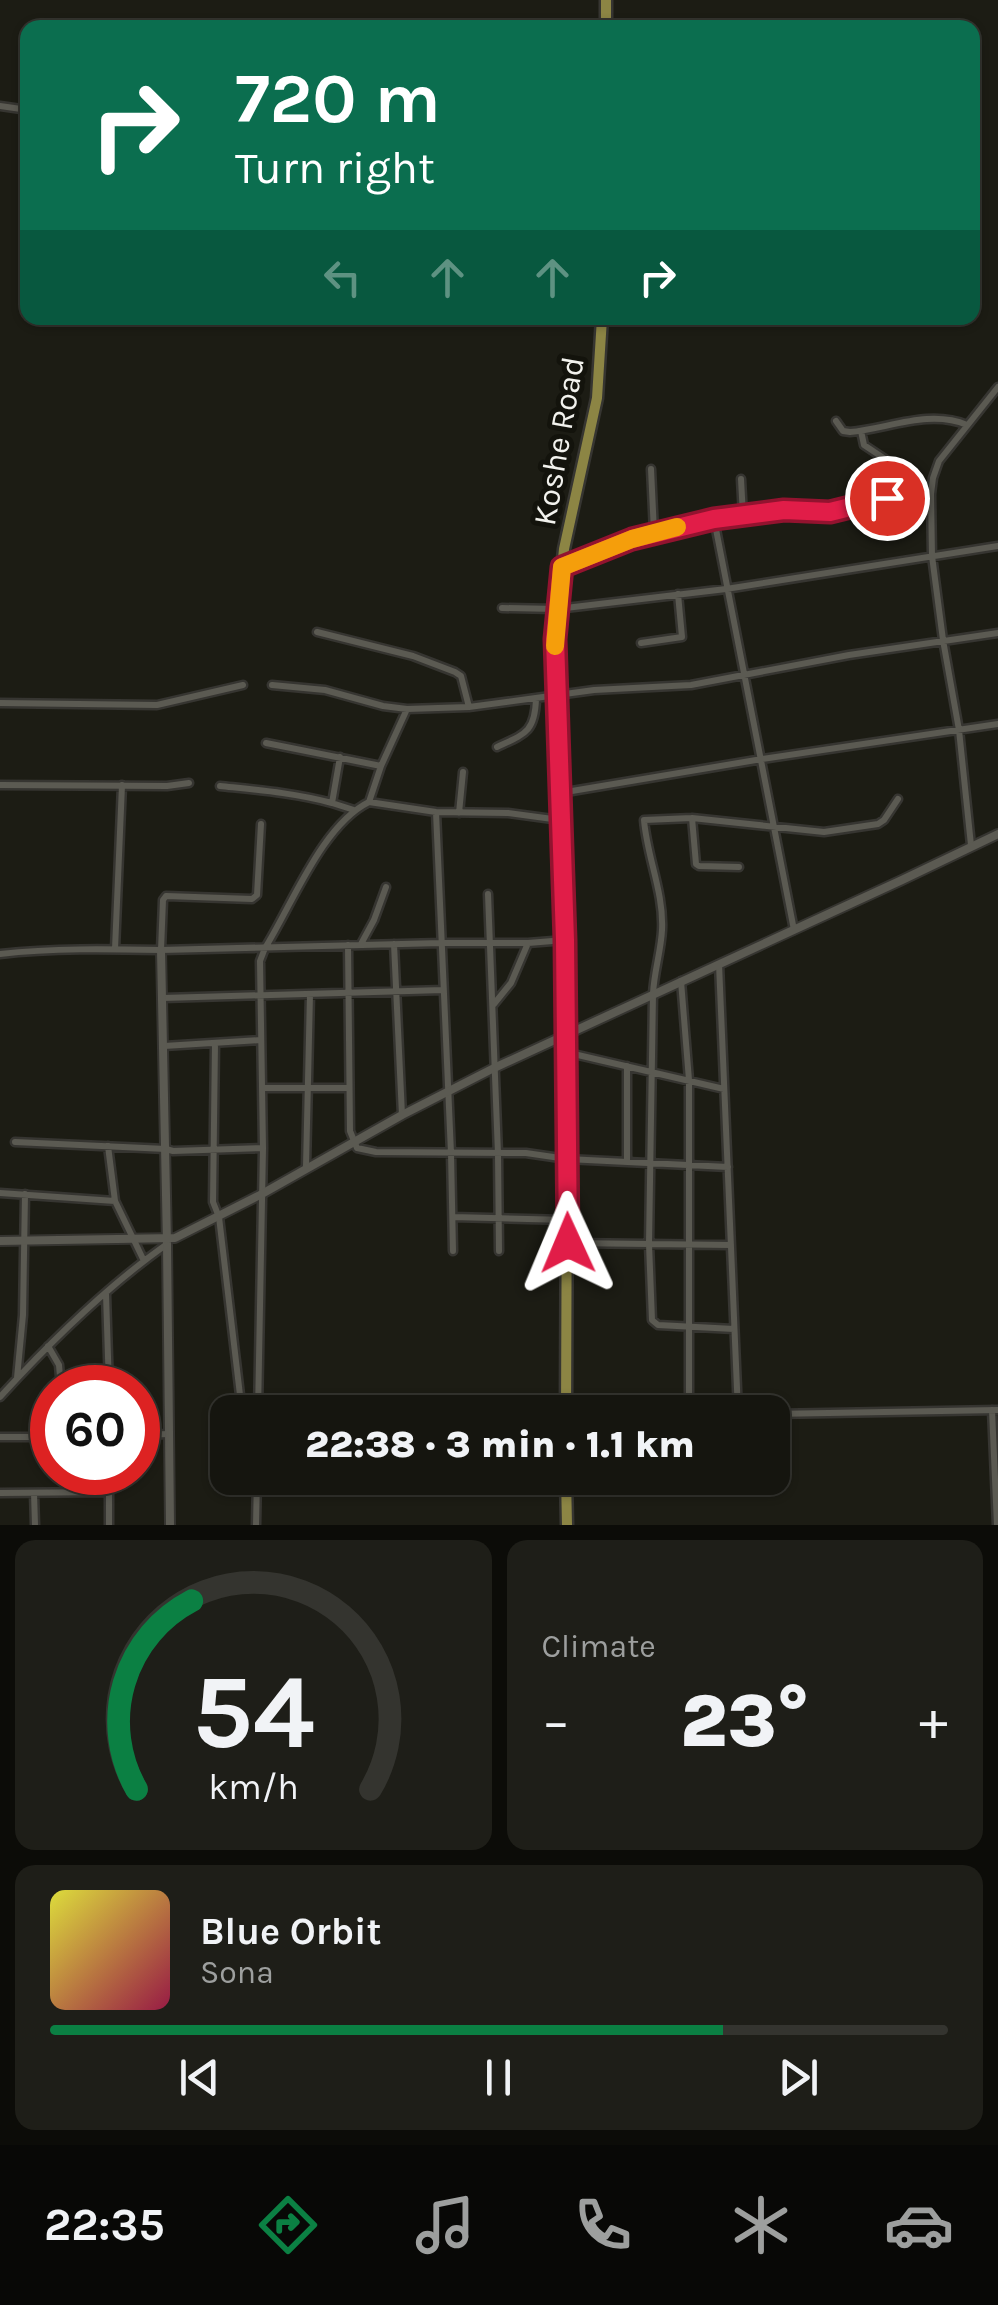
<!DOCTYPE html>
<html lang="en">
<head>
<meta charset="utf-8">
<style>
  :root { --surface:#15150f; --page:#1e1e18; --text:#f1f3f6; --muted:#9d9f9e; --line:#34342f; --accent:#0b8043 }
  body { margin:0; font-family:Karla,sans-serif; background:var(--page); color:var(--text); height:100vh; display:flex; flex-direction:column; font-size:38px; white-space:nowrap }
  * { box-sizing:border-box; margin:0 }
  p { font-size:32px; color:var(--muted) }
  .icon { flex:none; width:55px; height:55px; fill:none; stroke:currentColor; stroke-width:2; stroke-linecap:round; stroke-linejoin:round }
  .map { position:relative; height:1525px; overflow:hidden }
  .drawer { display:flex; flex-direction:column; gap:15px; padding:15px; background:#0c0c08; flex:1 }
  .drawer>* { flex:none }
  .banner { position:absolute; left:20px; top:20px; width:960px; height:305px; border-radius:20px; box-shadow:0 2px 8px #0004,0 0 0 2px var(--line); background:#0b6e4f; color:#fff; overflow:hidden }
  .speed { position:absolute; left:30px; top:1365px; display:flex; gap:20px; font-size:50px; font-weight:700; text-align:center }
  .speed>* { display:grid; place-content:center; width:130px; height:130px; border-radius:50%; background:var(--surface); box-shadow:0 2px 8px #0004,0 0 0 2px var(--line); line-height:1 }
  .speed .limit { border:15px solid #d22; background:#fff; color:#111 }
  .pin { position:absolute; display:grid; place-items:center; width:85px; height:85px; color:#fff; margin:-42px; border:5px solid #fff; border-radius:50%; box-shadow:0 2px 10px #0007 }
  .me { position:absolute; width:110px; margin:-55px; rotate:359deg; stroke-linejoin:round; filter:drop-shadow(0 0 8px #0008) }
  .turn { display:flex; align-items:center; gap:35px; height:210px; padding:0 50px; font-size:45px }
  .turn .icon { width:130px; height:130px; stroke-width:2.5 }
  .turn b { display:block; font-size:70px; line-height:85px }
  .lanes { display:flex; align-items:center; height:95px; padding:0 50px; background:#0003; justify-content:center; gap:50px; direction:ltr }
  .lanes .off { opacity:.35 }
  .big { font-size:75px; font-weight:800; line-height:1.1 }
  .drawer .tile { flex:1; display:flex; flex-direction:column; justify-content:center; gap:15px; min-width:0; padding:0 35px; border-radius:20px; background:var(--page) }
  .drawer .dial { align-items:center; gap:0 }
  .dial svg { height:260px; overflow:visible; fill:none; stroke:var(--line); stroke-width:7; stroke-linecap:round; text-anchor:middle }
  .dial text { fill:var(--text); stroke:none }
  .song { display:flex; align-items:center; gap:30px }
  .cover { width:120px; height:120px; border-radius:15px; background:linear-gradient(135deg,hsl(60 70% 55%),hsl(340 70% 35%)) }
  .played { height:10px; border-radius:5px; background:linear-gradient(90deg,var(--accent) 75%,var(--line) 75%) }
  .keys { display:flex; justify-content:space-around; direction:ltr }
  .heat { display:flex; justify-content:space-between; align-items:center; font-size:55px; direction:ltr }
  .drawer .tiles { flex:1; display:grid; gap:15px; grid-template-columns:1fr 1fr }
  .tile:last-child { grid-column:span 2 }
  .trip { position:absolute; left:210px; top:1395px; width:580px; height:100px; border-radius:20px; background:var(--surface); box-shadow:0 2px 8px #0004,0 0 0 2px var(--line); font-weight:800; line-height:100px; text-align:center }
  .menu { display:flex; height:160px; justify-content:space-around; align-items:center; background:#080806; color:var(--muted) }
  .menu .icon { width:70px; height:70px }
  .menu .on { color:var(--accent) }
  .menu b { font-size:45px; color:var(--text) }
  .map>svg:first-child { display:block }
</style>
</head>
<body>
<div class="map">
<svg width="998" height="1525" viewBox="0 0 998 1525">
  <rect width="100%" height="100%" fill="#1c1c14"/>
  <g fill="none" stroke-linecap="round" stroke-linejoin="round">
    <!-- minor casing -->
    <g stroke="#363531" stroke-width="11">
      <path id="minor" d="M0 106 28 110
        M836 421 843 431 850 432C887 429 929 409 967 425
        M861 431 864 445 888 461 887 499
        M651 469 654 532
        M741 479 743 516
        M714 519 794 930
        M563 566 631 539 714 519 784 510 829 512 881 499 931 494
        M502 608 557 609 726 589 998 546
        M317 632 413 656 455 672 461 676 469 707
        M641 643 682 637 678 594
        M272 685 325 690 383 706 407 709 469 707 594 690 691 685 849 655 998 633
        M0 703 157 705 243 685
        M266 743 381 766
        M497 747C525 734 535 732 536 699
        M0 785 167 786 189 783
        M220 786C258 790 295 793 332 803L340 757
        M560 793 762 759 998 724
        M369 802 381 766 407 709
        M332 803 354 810
        M436 812 451 1153 453 1251
        M459 813 463 772
        M692 818 696 864 699 866 739 867
        M971 845 959 730 943 640 932 556 931 494 933 478 939 461 998 387
        M488 894 498 1154 499 1251
        M361 944 374 920 386 887
        M394 944 402 1115
        M348 945 350 1131 357 1148 376 1152 526 1153 567 1159 728 1167
        M115 949 122 785
        M161 950 163 900 166 896 252 899 257 895 261 824
        M0 954C53 948 107 949 161 950L441 943H528
        M719 964 738 1412
        M681 981 689 1080V1412
        M163 998 443 990
        M494 1004 511 983 528 943 565 940
        M215 1043 213 1202 219 1217 242 1412
        M164 1046 261 1040
        M565 1052 724 1089
        M627 1066V1162
        M262 1088H349
        M15 1142 166 1149 173 1151 263 1148
        M108 1146 115 1201 144 1261
        M306 1167 310 994
        M0 1193 115 1201
        M453 1217 567 1220
        M568 1243 731 1245
        M106 1294 109 1388
        M734 1329 658 1325 652 1320 649 1244 653 994C654 972 661 951 662 930 664 893 647 857 644 820L692 818 824 832 878 824 884 820 898 799
        M48 1346 59 1365 61 1388
        M17 1378 23 1315 25 1194
        M0 1397C51 1341 105 1288 167 1244
        M992 1410 997 1525
        M258 1412 263 1148 260 961 265 948C292 905 322 825 369 802L436 812 508 813 560 820
        M772 1414 998 1410
        M138 1435 169 1434
        M0 1437H52
        M0 1493 109 1492
        M34 1493 35 1525
        M109 1525V1472
        M256 1525 257 1478"/>
    </g>
    <!-- tertiary casing -->
    <g stroke="#363531" stroke-width="12">
      <path id="tertiary" d="M161 950 167 1244 170 1525
        M0 1241 175 1238 260 1195 402 1115 494 1068 902 880 998 834"/>
    </g>
    <!-- primary casing -->
    <g stroke="#363531" stroke-width="15">
      <path id="primary" d="M606 28V0
        M566 1412 567 1159 565 940 555 639 564 549 597 398 602 318
        M566 1478 567 1525"/>
    </g>
    <!-- minor -->
    <use href="#minor" stroke="#5b5a52" stroke-width="6"/>
    <!-- tertiary -->
    <use href="#tertiary" stroke="#5b5a52" stroke-width="8"/>
    <!-- primary -->
    <use href="#primary" stroke="#8c8544" stroke-width="10"/>
  </g>
  <g fill="none" stroke-linecap="round" stroke-linejoin="round">
    <!-- route casing -->
    <g stroke="#92132f" stroke-width="25">
      <path id="route" d="M568 1243 565 940 555 639 562 567 632 539 714 519 784 510 830 512 887 498"/>
    </g>
    <!-- route -->
    <use href="#route" stroke="#e11d48" stroke-width="18"/>
    <!-- slow -->
    <path stroke="#f59e0b" stroke-width="18" d="M555 646 562 567 632 539 677 527"/>
  </g>
  <g text-anchor="middle" dominant-baseline="central" stroke-width="10" stroke-linejoin="round" paint-order="stroke">
    <!-- street labels -->
    <g font-size="32" fill="#f2f2ed" stroke="#13130c">
      <text transform="translate(559 441) rotate(-80)">Koshe Road</text>
    </g>
  </g>
</svg>
<div class="speed"><div class="limit">60</div></div>
<div class="pin" style="left:887px;top:498px;background:#d93025"><svg class="icon" aria-label="arrive" viewBox="0 0 24 24"><path d="M6 21V4h12l-3 4 3 4H6"/></svg></div>
<svg class="me" style="left:568px;top:1243px" viewBox="-20 -20 40 40"><path d="M0-17L14 15 0 8-14 15z" fill="#e11d48" stroke="#fff" stroke-width="4"/></svg>
<div class="trip">22:38 · 3 min · 1.1 km</div>
<div class="banner">
<div class="turn"><svg class="icon" aria-label="right" viewBox="0 0 24 24"><path d="M7 20v-9h11M14 6l5 5-5 5"/></svg><div><b>720 m</b>Turn right</div></div>
<div class="lanes"><svg class="icon off" aria-label="left" viewBox="0 0 24 24"><path d="M17 20v-9H6M10 6l-5 5 5 5"/></svg><svg class="icon off" aria-label="ahead" viewBox="0 0 24 24"><path d="M12 20V5M6 11l6-6 6 6"/></svg><svg class="icon off" aria-label="ahead" viewBox="0 0 24 24"><path d="M12 20V5M6 11l6-6 6 6"/></svg><svg class="icon" aria-label="right" viewBox="0 0 24 24"><path d="M7 20v-9h11M14 6l5 5-5 5"/></svg></div>
</div>
</div>
<section class="drawer">
<div class="tiles">
<div class="tile dial"><svg viewBox="0 0 100 80">
<path d="M14 69A42 42 0 1 1 86 69"/>
<path d="M14 69A42 42 0 0 1 31 11" stroke="#0b8043"/>
<text x="50" y="56" font-size="32" font-weight="700">54</text>
<text x="50" y="72" font-size="11">km/h</text>
</svg></div>
<div class="tile"><p>Climate</p>
<div class="heat"><a>−</a><b class="big">23°</b><a>+</a></div>
</div>
<div class="tile">
<div class="song"><i class="cover"></i><div><b>Blue Orbit</b><p>Sona</p></div></div>
<div class="played"></div>
<div class="keys"><svg class="icon" aria-label="previous" viewBox="0 0 24 24"><path d="M18 5L8 12l10 7zM5 5v14"/></svg><svg class="icon" aria-label="pause" viewBox="0 0 24 24"><path d="M8 5v14M16 5v14"/></svg><svg class="icon" aria-label="next" viewBox="0 0 24 24"><path d="M6 5l10 7-10 7zM19 5v14"/></svg></div>
</div>
</div>
</section>
<nav class="menu">
<b>22:35</b>
<svg class="icon on" aria-label="directions" viewBox="0 0 24 24"><path d="M12 3l9 9-9 9-9-9zM9 14v-3h6M13 9l2 2-2 2"/></svg>
<svg class="icon" aria-label="music" viewBox="0 0 24 24"><path d="M9 18V5l10-2v13"/><circle cx="6" cy="18" r="3"/><circle cx="16" cy="16" r="3"/></svg>
<svg class="icon" aria-label="phone" viewBox="0 0 24 24"><path d="M5 4h4l2 5-3 2q2 4 5 5l2-3 5 2v4C11 20 4 13 5 4z"/></svg>
<svg class="icon" aria-label="climate" viewBox="0 0 24 24"><path d="M12 3v18M4 7l16 10M4 17L20 7"/></svg>
<svg class="icon" aria-label="car" viewBox="0 0 24 24"><path d="M5 17H2v-5l4-1 3-4h7l3 4 3 1v5h-3M9 17h6M6 11h13"/><circle cx="7" cy="17" r="2"/><circle cx="17" cy="17" r="2"/></svg>
</nav>
</body>
</html>
